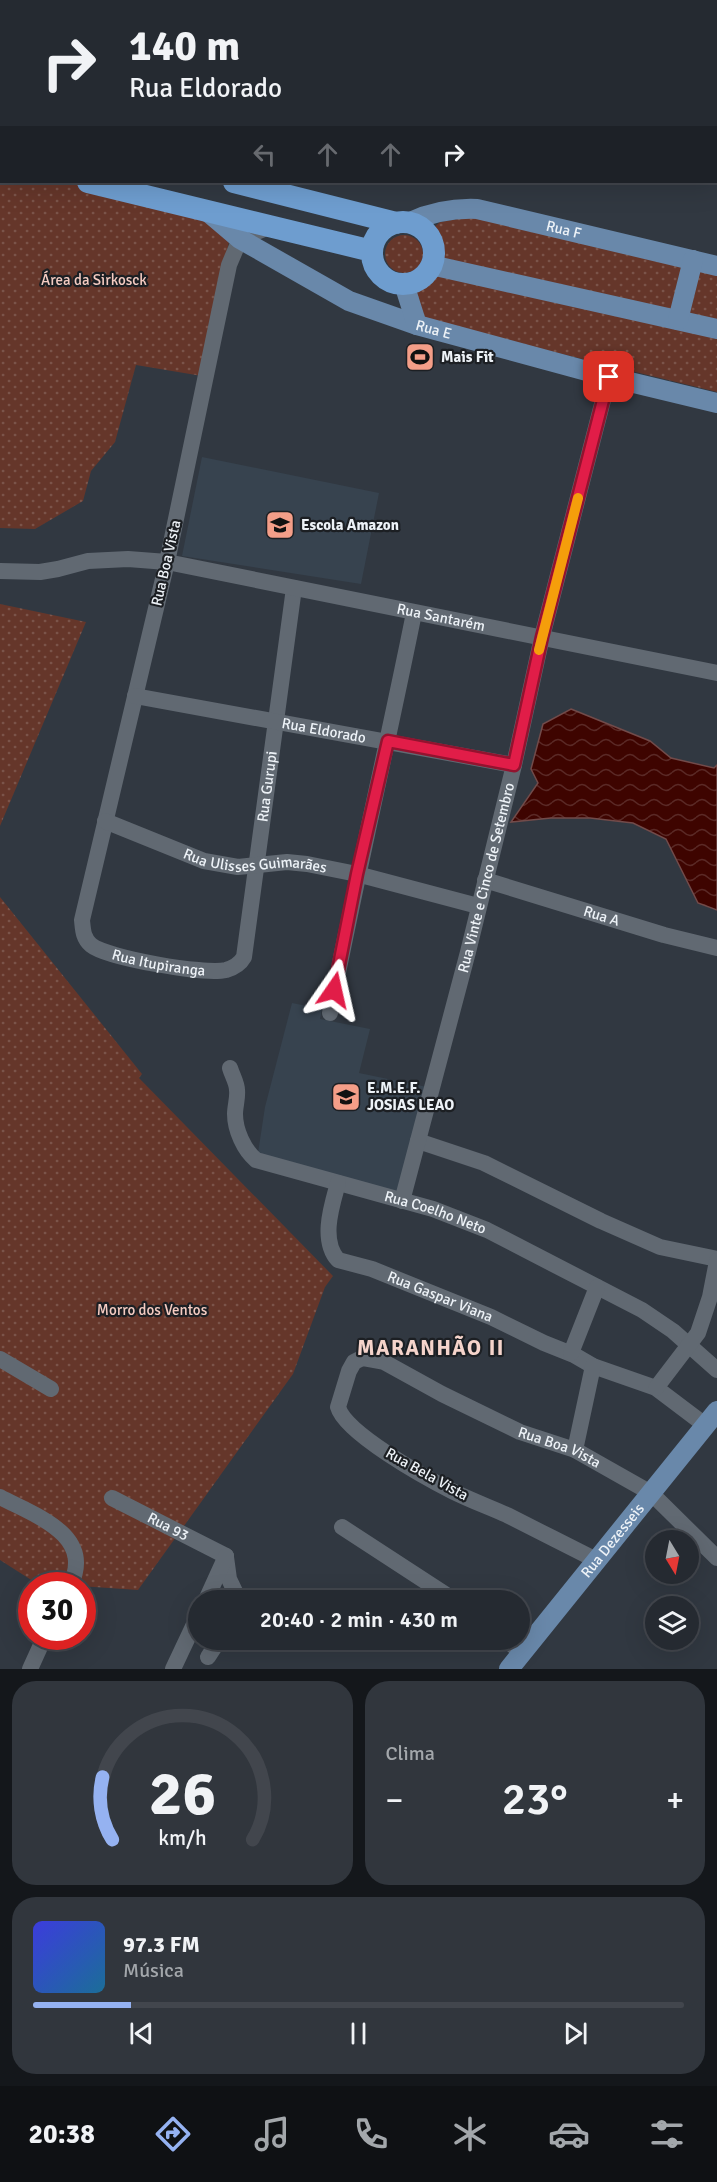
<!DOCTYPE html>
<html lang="pt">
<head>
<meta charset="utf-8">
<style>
  :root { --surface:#252a31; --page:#31363d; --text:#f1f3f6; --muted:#a3a7ab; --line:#42464d; --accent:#95b2f1 }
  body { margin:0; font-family:Signika,sans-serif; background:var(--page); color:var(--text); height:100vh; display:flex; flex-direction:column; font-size:22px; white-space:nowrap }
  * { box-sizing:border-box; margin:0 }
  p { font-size:20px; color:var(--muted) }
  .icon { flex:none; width:33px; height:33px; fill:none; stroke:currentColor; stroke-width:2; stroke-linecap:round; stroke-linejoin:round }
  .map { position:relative; height:1669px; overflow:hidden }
  .sheet { display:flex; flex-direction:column; gap:12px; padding:12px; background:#14171b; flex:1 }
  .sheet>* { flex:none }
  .hud { position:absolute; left:0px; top:0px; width:717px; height:183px; box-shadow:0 6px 24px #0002,0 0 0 2px var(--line); background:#252a31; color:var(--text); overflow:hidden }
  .needle { width:39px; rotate:170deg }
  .buttons { position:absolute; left:645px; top:1530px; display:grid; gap:12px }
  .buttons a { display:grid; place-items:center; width:54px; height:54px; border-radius:50%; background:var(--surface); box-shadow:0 6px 24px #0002,0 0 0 2px var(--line); font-size:30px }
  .speed { position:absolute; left:18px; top:1572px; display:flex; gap:12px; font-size:30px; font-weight:700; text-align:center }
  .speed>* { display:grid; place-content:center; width:78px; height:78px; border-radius:50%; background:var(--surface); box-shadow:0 6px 24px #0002,0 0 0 2px var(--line); line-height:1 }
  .speed .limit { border:9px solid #d22; background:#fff; color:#111 }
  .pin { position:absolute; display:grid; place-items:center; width:51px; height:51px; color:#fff; margin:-26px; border-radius:12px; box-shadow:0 3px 9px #0006 }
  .me { position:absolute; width:66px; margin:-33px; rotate:11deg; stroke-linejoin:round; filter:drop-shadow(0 0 4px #0008) }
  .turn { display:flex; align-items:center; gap:21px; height:126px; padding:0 30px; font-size:27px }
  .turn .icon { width:78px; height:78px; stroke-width:2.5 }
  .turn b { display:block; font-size:42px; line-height:51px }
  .lanes { display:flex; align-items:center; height:57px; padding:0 30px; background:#0003; justify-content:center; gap:30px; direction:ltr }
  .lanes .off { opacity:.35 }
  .big { font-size:45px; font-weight:600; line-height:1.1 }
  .sheet .tile { flex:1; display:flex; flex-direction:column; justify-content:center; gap:9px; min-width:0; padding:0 21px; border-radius:24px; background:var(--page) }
  .sheet .dial { align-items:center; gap:0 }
  .dial svg { height:156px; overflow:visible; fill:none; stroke:var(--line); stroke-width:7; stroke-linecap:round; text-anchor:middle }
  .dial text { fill:var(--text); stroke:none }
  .song { display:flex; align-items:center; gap:18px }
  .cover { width:72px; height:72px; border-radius:9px; background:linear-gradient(135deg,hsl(240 70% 55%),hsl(200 70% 35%)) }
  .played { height:6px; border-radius:3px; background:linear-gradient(90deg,var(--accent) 15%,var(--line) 15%) }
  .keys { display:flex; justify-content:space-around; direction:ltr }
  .heat { display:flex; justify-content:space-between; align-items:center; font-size:33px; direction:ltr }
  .sheet .tiles { flex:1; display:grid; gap:12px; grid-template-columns:1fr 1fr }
  .tile:last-child { grid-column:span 2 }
  .trip { position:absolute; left:188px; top:1590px; width:342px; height:60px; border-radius:30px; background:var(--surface); box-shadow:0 6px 24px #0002,0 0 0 2px var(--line); font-weight:600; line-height:60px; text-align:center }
  .menu { display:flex; height:96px; justify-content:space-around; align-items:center; background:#0f1114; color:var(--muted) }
  .menu .icon { width:42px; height:42px }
  .menu .current { color:var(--accent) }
  .menu b { font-size:27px; color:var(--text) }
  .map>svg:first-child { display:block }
</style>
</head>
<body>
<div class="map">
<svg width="717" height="1669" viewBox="0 0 717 1669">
  <defs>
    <pattern id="park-dots" width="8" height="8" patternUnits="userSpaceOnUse" patternTransform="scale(1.5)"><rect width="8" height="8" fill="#65362a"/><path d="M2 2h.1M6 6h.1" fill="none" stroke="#7b544a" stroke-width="1.8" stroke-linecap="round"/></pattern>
    <pattern id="water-waves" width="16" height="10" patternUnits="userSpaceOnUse" patternTransform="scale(1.5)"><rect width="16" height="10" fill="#3e0400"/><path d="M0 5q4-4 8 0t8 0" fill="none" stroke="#5a2926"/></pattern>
  </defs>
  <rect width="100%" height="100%" fill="#313841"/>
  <!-- built -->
  <path fill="#37434f" d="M202 457 379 493 361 584 182 556Z
    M292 1003 322 1009 320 1019 370 1029 359 1073 427 1087 398 1193 258 1153 265 1107Z"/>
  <!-- park -->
  <path fill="url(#park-dots)" d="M0 160 2 182H88L234 217 202 376 136 365 115 442 91 471 83 501 35 529 0 528Z
    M475 216 717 275V326L443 260 428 233 440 222Z
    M385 254a19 19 0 1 1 38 0a19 19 0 1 1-38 0Z
    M431 265 717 339V392L423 320 416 299 417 280 425 274Z
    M0 604 86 622 0 826Z
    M0 897 142 1074 139 1078 333 1276 325 1287 293 1374 138 1590 36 1583 0 1560Z"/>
  <!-- water -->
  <path fill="url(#water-waves)" stroke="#724b4a" stroke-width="1.5" d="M571 709 650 741 671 758 714 768 717 765V910L698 903 666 839 633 823 590 818H551L511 822 538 783 531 769 543 724Z"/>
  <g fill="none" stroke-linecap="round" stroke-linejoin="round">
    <!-- minor -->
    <g stroke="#616972" stroke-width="16">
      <path d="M424 2 430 0"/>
      <path d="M0 10H2"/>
      <path id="s1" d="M271 226 240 239 229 265 167 562 82 920C83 930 83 938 91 945 107 958 205 975 226 970 233 968 240 964 244 957L294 588"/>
      <path id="s2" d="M0 571 40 572 58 569 88 561 128 559 167 562 717 673"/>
      <path id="s3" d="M135 696 514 765"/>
      <path id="s4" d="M105 821 204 861 238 867 287 862 307 864 357 874 478 906"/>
      <path id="s5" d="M485 880 664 935 717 948"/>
      <path d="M330 1013C356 879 387 747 414 613"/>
      <path id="s6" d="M230 1068C232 1075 237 1083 237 1090 238 1098 235 1106 235 1114 235 1130 244 1150 256 1160L433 1209 487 1230 642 1310 673 1331 717 1370"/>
      <path d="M418 1141 484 1163 601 1221 660 1247 717 1259"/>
      <path id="s7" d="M338 1183C332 1205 320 1240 338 1260L372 1269 491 1317 544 1343 574 1355 593 1366 656 1388 705 1425"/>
      <path id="s8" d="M402 1201 468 952 514 765 542 637 609 377"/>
      <path d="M571 1353 597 1287"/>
      <path d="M0 1359 51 1389"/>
      <path d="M656 1388 698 1333 710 1297 717 1261"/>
      <path d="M575 1450 593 1366"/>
      <path d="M0 1497C36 1516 95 1535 70 1586"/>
      <path id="s9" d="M112 1498 226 1556"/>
      <path d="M342 1527 454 1600"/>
      <path d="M226 1557 229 1579 239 1600"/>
      <path id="s10" d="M598 1561C568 1546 537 1530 507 1515 489 1507 470 1500 452 1491 426 1478 345 1433 338 1407L349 1371 354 1362 362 1358 384 1362 442 1394 520 1432 575 1450 651 1493 717 1558"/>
      <path d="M206 1600 226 1556"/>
      <path d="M506 1640 522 1653"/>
      <path d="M208 1657 219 1640"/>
      <path d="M30 1669 45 1636"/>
      <path d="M173 1669 198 1616"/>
    </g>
    <!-- major -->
    <g stroke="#6988aa" stroke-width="20">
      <path id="s11" d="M207 211 240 239 349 301 417 325 609 377 717 403"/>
      <path id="s12" d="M410 222C432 212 453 208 477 209L717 266"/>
      <path d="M431 265 717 329"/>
      <path d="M404 284 417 325"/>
      <path d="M678 320 693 260"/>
      <path id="s13" d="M509 1669 717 1411"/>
    </g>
    <!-- highway -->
    <path stroke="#6e9dcf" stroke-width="22" d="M0 122H2
      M0 160H2
      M88 182 372 251
      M234 182 396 223
      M372 253a31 31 0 1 1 62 0a31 31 0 1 1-62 0Z"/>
  </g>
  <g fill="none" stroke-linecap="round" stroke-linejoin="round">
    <!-- route casing -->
    <g stroke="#92132f" stroke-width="15">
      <path id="route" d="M334 990 357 874 388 741 514 765 542 637 609 377"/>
    </g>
    <!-- route -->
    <use href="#route" stroke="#e11d48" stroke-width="10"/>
    <!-- slow -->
    <path stroke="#f59e0b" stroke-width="10" d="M539 650 578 498"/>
  </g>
  <!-- icons -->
  <defs>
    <g id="stadium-square" transform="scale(1.5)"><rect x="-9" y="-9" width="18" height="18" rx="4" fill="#f49e88" stroke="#1c1f23"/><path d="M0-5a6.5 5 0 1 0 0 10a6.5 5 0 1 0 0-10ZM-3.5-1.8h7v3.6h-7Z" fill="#111"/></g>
    <g id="school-square" transform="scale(1.5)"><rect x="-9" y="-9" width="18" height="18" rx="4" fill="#f49e88" stroke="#1c1f23"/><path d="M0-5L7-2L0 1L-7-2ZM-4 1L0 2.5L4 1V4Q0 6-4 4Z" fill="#111"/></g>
  </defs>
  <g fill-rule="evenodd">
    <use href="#stadium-square" x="420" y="357"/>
    <use href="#school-square" x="280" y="525"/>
    <use href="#school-square" x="346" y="1097"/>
  </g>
  <g text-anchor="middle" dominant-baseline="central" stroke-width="4.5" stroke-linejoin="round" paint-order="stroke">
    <!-- street labels -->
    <g font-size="15" fill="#edf2f7" stroke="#1c1f23">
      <text stroke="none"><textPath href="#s12" startOffset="158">Rua F</textPath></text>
      <text stroke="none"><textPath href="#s11" startOffset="258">Rua E</textPath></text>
      <text transform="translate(166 563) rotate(-77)">Rua Boa Vista</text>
      <text stroke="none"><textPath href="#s2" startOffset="448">Rua Santarém</textPath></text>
      <text stroke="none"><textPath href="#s3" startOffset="192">Rua Eldorado</textPath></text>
      <text stroke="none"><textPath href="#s1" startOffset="1094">Rua Gurupi</textPath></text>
      <text stroke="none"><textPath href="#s4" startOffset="158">Rua Ulisses Guimarães</textPath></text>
      <text stroke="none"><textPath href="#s8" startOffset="334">Rua Vinte e Cinco de Setembro</textPath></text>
      <text stroke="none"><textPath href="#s5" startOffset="122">Rua A</textPath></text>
      <text stroke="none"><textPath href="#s1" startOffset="831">Rua Itupiranga</textPath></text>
      <text stroke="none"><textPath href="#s6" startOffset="286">Rua Coelho Neto</textPath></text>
      <text stroke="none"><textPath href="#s7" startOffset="189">Rua Gaspar Viana</textPath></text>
      <text stroke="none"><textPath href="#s10" startOffset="580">Rua Boa Vista</textPath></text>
      <text transform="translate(427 1474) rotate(29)">Rua Bela Vista</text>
      <text stroke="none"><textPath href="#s9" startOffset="63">Rua 93</textPath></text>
      <text stroke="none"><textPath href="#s13" startOffset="165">Rua Dezesseis</textPath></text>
    </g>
    <!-- park labels -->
    <g font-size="15" fill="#f5ccc2" stroke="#1c1f23">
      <text x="94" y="280">Área da Sirkosck</text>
      <text x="152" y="1310">Morro dos Ventos</text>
    </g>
    <!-- poi labels -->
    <g font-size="15" font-weight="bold" fill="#edf2f7" stroke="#1c1f23" text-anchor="start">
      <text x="441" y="357">Mais Fit</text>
      <text x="301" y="525">Escola Amazon</text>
      <text x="367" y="1088">E.M.E.F.<tspan x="367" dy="17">JOSIAS LEAO</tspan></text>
    </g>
    <!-- district labels -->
    <g font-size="21" font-weight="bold" letter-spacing="1.5" fill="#f5d4cb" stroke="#1c1f23">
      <text x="431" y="1348">MARANHÃO II</text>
    </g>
  </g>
</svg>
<div class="buttons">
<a><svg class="needle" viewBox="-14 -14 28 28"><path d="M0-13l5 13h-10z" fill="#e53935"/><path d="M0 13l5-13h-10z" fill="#a3a7ab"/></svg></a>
<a><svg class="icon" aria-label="layers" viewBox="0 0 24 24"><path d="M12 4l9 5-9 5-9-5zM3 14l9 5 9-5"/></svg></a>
</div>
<div class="speed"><div class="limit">30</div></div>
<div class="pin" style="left:609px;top:377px;background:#d93025"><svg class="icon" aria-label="arrive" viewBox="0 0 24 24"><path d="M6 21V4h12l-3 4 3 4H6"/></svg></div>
<svg class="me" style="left:334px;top:990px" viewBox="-20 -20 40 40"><path d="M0-17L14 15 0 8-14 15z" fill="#e11d48" stroke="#fff" stroke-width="4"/></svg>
<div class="trip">20:40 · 2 min · 430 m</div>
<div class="hud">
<div class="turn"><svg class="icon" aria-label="right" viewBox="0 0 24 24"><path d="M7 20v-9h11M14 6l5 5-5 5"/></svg><div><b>140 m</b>Rua Eldorado</div></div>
<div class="lanes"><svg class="icon off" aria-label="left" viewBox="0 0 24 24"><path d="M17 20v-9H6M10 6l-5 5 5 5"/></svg><svg class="icon off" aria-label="ahead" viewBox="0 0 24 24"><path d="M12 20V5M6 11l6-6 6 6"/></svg><svg class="icon off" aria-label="ahead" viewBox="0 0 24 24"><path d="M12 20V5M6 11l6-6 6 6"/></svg><svg class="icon" aria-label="right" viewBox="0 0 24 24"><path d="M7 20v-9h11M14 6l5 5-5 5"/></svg></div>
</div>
</div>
<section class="sheet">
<div class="tiles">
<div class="tile dial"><svg viewBox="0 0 100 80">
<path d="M14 69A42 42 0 1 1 86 69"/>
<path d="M14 69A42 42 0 0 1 9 37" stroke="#95b2f1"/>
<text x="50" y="56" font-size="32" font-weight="700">26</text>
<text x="50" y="72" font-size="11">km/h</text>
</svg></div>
<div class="tile"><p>Clima</p>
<div class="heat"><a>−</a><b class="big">23°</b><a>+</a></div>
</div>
<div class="tile">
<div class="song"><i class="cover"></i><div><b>97.3 FM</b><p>Música</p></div></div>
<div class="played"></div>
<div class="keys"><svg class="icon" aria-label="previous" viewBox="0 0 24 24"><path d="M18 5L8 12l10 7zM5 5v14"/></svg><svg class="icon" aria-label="pause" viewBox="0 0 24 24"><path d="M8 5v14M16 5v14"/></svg><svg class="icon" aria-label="next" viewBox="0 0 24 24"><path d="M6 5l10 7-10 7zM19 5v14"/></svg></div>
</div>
</div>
</section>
<nav class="menu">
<b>20:38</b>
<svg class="icon current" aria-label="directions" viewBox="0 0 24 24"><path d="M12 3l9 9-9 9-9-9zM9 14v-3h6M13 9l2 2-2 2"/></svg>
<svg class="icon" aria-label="music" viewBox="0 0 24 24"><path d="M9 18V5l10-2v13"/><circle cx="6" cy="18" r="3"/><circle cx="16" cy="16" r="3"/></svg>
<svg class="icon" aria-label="phone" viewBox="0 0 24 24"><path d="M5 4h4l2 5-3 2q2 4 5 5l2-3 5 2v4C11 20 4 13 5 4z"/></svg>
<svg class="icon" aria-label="climate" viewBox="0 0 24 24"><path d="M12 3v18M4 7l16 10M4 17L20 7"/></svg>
<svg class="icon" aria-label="car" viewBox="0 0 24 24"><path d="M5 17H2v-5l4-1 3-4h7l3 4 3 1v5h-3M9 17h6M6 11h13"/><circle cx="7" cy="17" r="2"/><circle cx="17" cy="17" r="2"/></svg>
<svg class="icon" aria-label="filters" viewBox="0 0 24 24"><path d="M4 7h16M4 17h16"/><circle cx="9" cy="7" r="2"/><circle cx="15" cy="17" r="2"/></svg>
</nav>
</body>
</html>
